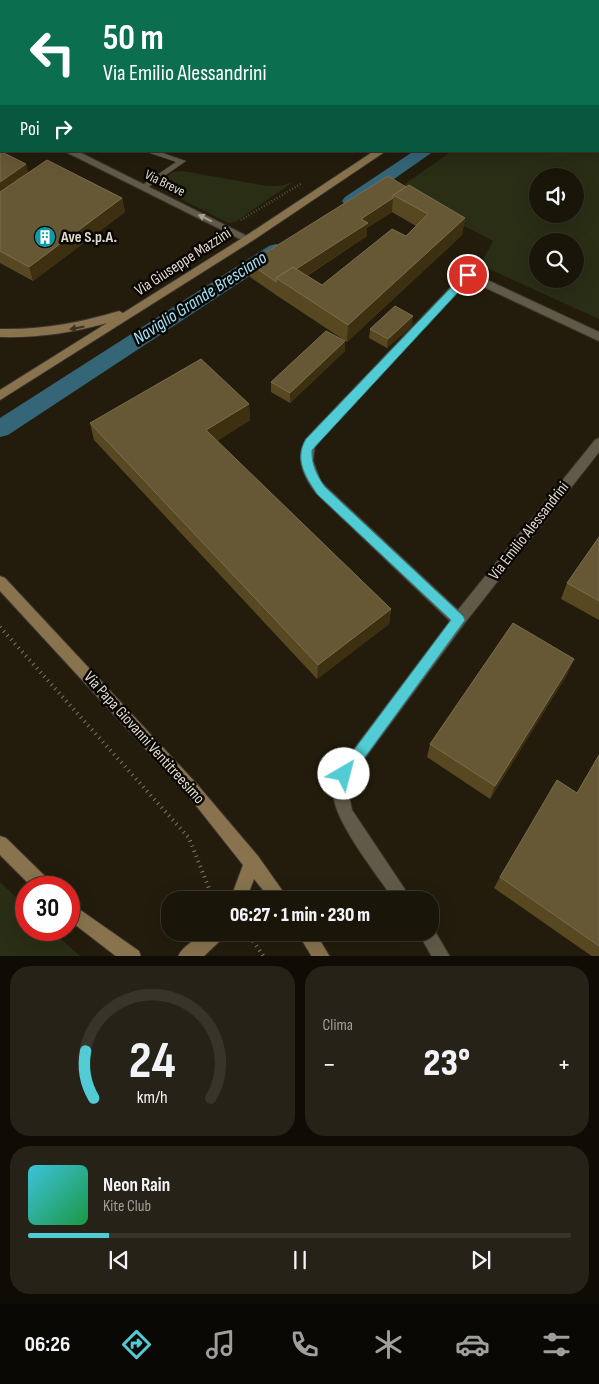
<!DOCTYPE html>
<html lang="it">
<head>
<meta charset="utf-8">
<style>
  :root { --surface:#1a1509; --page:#272217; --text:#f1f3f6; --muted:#9f9f9c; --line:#38342a; --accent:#51ccd5 }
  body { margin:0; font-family:"Sofia Sans Condensed",sans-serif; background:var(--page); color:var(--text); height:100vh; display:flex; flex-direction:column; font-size:19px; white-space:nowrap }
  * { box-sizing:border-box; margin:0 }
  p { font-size:16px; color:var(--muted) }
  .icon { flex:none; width:28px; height:28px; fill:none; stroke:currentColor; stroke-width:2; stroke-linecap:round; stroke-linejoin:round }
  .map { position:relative; height:956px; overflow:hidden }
  .side { display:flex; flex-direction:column; gap:10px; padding:10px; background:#0e0c05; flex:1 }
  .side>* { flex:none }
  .top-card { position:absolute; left:0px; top:0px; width:600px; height:152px; box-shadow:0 5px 20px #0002,0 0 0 1px var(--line); background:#0b6e4f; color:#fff; overflow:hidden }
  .controls { position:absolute; left:529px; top:168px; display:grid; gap:10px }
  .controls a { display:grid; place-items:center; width:55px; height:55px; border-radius:50%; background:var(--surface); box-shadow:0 5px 20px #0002,0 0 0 1px var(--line); font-size:25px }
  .speed { position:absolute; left:15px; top:876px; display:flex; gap:10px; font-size:25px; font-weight:700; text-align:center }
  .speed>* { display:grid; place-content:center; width:65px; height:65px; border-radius:50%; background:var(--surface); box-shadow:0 5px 20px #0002,0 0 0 1px var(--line); line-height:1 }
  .speed .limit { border:8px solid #d22; background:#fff; color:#111 }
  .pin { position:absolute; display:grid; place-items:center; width:42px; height:42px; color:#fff; margin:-21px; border:2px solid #fff; border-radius:50%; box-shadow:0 1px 5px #0007 }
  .me { position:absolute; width:55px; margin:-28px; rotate:37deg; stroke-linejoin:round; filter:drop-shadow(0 0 4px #0008) }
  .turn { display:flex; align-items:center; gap:18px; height:105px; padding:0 20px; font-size:22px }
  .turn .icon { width:65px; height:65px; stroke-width:2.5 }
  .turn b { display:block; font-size:35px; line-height:42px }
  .then { display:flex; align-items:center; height:48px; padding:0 20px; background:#0003; gap:10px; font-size:19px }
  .big { font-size:38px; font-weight:800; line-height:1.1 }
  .side .tile { flex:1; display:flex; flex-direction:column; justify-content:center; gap:8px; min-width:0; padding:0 18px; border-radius:20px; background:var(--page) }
  .side .dial { align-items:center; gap:0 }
  .dial svg { height:130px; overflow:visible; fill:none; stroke:var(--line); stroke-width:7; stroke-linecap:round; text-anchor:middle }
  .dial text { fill:var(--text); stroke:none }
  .song { display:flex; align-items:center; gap:15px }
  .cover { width:60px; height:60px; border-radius:8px; background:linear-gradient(135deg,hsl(190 70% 55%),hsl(140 70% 35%)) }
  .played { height:5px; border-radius:2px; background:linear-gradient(90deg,var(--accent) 15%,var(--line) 15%) }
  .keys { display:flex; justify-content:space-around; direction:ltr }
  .heat { display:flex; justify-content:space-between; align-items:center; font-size:28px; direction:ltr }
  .side .tiles { flex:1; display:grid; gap:10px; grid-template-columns:1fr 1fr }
  .tile:last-child { grid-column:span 2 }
  .trip { position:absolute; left:161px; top:891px; width:278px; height:50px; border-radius:20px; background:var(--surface); box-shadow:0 5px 20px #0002,0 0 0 1px var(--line); font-weight:800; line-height:50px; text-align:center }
  .tab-bar { display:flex; height:80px; justify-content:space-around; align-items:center; background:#0a0804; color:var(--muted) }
  .tab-bar .icon { width:35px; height:35px }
  .tab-bar .active { color:var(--accent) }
  .tab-bar b { font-size:22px; color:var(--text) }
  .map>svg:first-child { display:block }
</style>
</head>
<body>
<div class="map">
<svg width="599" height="957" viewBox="0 0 599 957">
  <rect width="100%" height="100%" fill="#231c0c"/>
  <!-- green -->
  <path fill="#2a2e15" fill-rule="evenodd" d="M599 49V319L480 265 493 241 396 190 452 151H599ZM538 176H575V214H538ZM538 241H575V279H538Z
    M183 171 267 186H280L293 182 235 222 228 223 159 188V183L172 172Z
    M0 882 26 907V930H51L80 956H0Z"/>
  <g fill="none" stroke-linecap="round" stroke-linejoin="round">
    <!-- canal -->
    <path fill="#346678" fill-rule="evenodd" d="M414 151H434L357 205 351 207 345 205 342 201 345 197Z
      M276 244 283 246 285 250 283 254 8 435 0 437V418L269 246Z"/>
    <!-- lane casing -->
    <g stroke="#3a352e" stroke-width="1">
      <path id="lane" d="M0 77H1V81H0Z
        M144 151H157L186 161 144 190 140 188 141 186 176 162Z"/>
    </g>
    <!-- street casing -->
    <g stroke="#3a352e" stroke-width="2">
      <path id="street" d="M530 0H542L543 1H531Z
        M0 115 1 116V122L0 121Z
        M64 151H77L253 239 252 241H244Z
        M468 271 599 332V341L469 280 315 445 313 461 321 482 458 610 595 440 599 438V452L464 624 351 777 349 795 352 810 412 900H394C378 876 338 826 334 799 332 789 334 778 339 769L450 621 317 494C303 477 295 458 306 439L464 273Z
        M430 925 432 926 450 957H432L418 932H430Z"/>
    </g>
    <!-- secondary casing -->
    <g stroke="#3a352e" stroke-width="2">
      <path id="secondary" d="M590 0H599V2L589 1Z
        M374 151H386L252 241 0 400V390L107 323C72 333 37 338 0 337V329C42 330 79 323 119 311L123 313 244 237Z
        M0 576 5 578 196 783 258 856 289 900H271L254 879 246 900H230L243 865 186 793 0 591Z
        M0 836 6 838 51 882 53 888H33L0 855Z
        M69 902 139 951 141 957H117L69 920Z
        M204 932H225L223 938 203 957H178C181 947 196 940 204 932Z
        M297 932H315L330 957H312Z"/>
    </g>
    <!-- path-far1 -->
    <path stroke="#7d7769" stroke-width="2.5" stroke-dasharray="0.5 2.5" stroke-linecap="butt" d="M510 1 514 0
      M241 220 302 183"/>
    <!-- path -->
    <path stroke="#7d7769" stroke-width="4" stroke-dasharray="1 4.5" stroke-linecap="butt" d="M0 627 189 838 210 891 217 900
      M247 932 264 957"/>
    <!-- lane -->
    <use href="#lane" fill="#625a49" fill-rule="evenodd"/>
    <!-- street -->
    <use href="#street" fill="#625a49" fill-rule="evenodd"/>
    <!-- secondary -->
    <use href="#secondary" fill="#88734e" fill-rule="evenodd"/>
  </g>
  <!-- wall -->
  <path fill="#584822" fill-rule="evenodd" d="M200 0H368L366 1H203Z
    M1 4V66H0V5Z
    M0 151 28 173 122 198 125 212 33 281 0 263Z
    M406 187 465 218 462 235 347 342 276 295 250 277 249 263ZM392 212 416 226 406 236 322 285 307 276 367 236V228Z
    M412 326 387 348 369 338 370 329Z
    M345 341V351L290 403 271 392V382Z
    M249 404 250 420 217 441 391 609 389 624 317 679 94 440 90 423Z
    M599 537V620L561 599 567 583Z
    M568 673 490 799 427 757 430 744Z
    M599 755V957H593L494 888 500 877 577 793Z"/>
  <!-- shaded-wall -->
  <path fill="#3d3011" d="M87 0H119L117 1H85Z
    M344 0H368L366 1H342Z
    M26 164 30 178 0 198V182Z
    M122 198 125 212 33 281 29 267Z
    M393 198 392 212 367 228V236L289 287 279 280 361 219Z
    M465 218 462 235 347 342 348 325Z
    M413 316 412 326 387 348 388 339Z
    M345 341V351L290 403V393Z
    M249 404 250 420 208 447 206 430Z
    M391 609 389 624 317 679 318 665Z
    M574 659 568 673 490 799 495 786Z"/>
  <!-- building -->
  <path fill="#675835" stroke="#7a6c4d" d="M9 0H87L85 1H7Z
    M240 0H344L342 1H244Z
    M1 4V51H0V5Z
    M0 151 26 164 0 182Z
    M47 160 122 198 29 267 0 251V192Z
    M388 176 406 187 393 195V198L361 219 368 223 296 269 293 267 276 278V282L249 263Z
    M409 185 465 218 348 325 276 278 293 267 322 285 392 229 406 236 428 214 393 195Z
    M395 306 413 316 388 339 370 329Z
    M326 331 345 341 290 393 271 382Z
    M201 359 249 404 206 430 391 609 318 665 90 423Z
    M599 537V601L567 583Z
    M513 623 574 659 495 786 430 744Z
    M599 755V946L500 877 557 780 577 793Z"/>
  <!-- one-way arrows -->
  <defs><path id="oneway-solid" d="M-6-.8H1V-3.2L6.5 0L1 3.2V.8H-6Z" transform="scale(1.25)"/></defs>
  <use fill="#a7a093" href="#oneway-solid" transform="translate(205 218) rotate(-154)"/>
  <use fill="#3c3221" href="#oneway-solid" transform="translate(77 328) rotate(169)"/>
  <!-- route -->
  <path fill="#51ccd5" stroke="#35858a" d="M468 272 473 275 472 277 312 450C311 464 317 476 325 487L463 616 465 620 349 779 344 781 339 779 337 774 339 770 451 620 317 494C305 476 294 459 306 439L465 273Z"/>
  <!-- icons -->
  <defs>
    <g id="building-disc" transform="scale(1.125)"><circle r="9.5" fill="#0f9aa8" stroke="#0a0703"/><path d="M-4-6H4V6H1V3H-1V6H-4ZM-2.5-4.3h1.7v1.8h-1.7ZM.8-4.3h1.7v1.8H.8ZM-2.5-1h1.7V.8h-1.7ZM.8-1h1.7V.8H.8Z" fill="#fff"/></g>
  </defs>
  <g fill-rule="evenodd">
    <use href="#building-disc" x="45" y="237"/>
  </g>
  <g text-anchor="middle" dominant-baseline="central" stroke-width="5" stroke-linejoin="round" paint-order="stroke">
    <!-- far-street labels -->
    <g font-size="14" fill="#dfdad0" stroke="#0a0703">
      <text transform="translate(165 183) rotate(26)">Via Breve</text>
    </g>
    <!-- poi labels -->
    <g font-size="16" font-weight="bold" fill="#dfdad0" stroke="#0a0703" text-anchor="start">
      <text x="61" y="237">Ave S.p.A.</text>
    </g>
    <!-- street labels -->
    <g font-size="16" fill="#dfdad0" stroke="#0a0703">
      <text transform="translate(183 262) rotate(-33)">Via Giuseppe Mazzini</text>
      <text transform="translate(529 531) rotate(-52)">Via Emilio Alessandrini</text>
      <text transform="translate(144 738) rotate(48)">Via Papa Giovanni Ventitreesimo</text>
    </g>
    <!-- water labels -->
    <g font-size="18" font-style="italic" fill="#a2e2fa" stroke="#0a0703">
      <text transform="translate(200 298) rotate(-33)">Naviglio Grande Bresciano</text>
    </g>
  </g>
</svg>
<div class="controls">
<a><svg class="icon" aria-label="sound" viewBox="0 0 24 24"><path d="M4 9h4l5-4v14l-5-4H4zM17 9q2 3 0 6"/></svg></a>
<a><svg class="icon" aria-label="search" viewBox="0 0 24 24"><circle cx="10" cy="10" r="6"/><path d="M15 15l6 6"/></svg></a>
</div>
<div class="speed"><div class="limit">30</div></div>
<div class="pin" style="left:468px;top:275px;background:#d93025"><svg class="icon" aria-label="arrive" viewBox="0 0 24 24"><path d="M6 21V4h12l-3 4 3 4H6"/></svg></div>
<svg class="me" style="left:344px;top:774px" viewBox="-20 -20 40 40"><circle r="19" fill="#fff"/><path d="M0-13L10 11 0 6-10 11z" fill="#51ccd5"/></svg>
<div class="trip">06:27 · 1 min · 230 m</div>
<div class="top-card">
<div class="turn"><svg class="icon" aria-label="left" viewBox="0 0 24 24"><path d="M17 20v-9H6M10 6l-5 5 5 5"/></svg><div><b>50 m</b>Via Emilio Alessandrini</div></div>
<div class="then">Poi<svg class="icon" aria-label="right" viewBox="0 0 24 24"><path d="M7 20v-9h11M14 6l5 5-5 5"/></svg></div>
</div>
</div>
<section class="side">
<div class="tiles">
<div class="tile dial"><svg viewBox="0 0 100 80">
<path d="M14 69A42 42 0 1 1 86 69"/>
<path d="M14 69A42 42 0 0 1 9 40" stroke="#51ccd5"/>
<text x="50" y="56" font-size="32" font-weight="700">24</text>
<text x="50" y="72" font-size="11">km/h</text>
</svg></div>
<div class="tile"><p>Clima</p>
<div class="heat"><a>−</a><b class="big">23°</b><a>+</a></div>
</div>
<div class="tile">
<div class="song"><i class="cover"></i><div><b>Neon Rain</b><p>Kite Club</p></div></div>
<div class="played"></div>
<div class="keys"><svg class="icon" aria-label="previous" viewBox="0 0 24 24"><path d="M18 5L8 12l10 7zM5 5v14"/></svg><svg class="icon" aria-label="pause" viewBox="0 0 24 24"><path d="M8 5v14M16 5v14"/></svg><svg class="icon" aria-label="next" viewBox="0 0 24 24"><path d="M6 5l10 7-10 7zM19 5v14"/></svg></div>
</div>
</div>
</section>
<nav class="tab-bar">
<b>06:26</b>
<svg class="icon active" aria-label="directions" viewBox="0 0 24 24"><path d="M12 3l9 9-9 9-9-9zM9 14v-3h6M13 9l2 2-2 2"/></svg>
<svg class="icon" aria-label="music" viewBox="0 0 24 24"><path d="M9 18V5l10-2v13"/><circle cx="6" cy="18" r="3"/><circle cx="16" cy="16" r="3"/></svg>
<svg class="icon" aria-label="phone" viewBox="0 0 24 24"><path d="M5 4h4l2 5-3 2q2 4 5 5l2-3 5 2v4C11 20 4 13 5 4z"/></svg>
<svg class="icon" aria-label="climate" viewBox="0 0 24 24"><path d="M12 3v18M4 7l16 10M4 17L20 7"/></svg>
<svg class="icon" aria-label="car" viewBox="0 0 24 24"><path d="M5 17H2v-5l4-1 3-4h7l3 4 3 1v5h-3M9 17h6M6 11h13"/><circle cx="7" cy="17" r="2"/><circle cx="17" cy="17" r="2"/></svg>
<svg class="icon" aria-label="filters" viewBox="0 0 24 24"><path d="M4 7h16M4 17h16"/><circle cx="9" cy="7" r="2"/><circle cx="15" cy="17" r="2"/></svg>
</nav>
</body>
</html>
